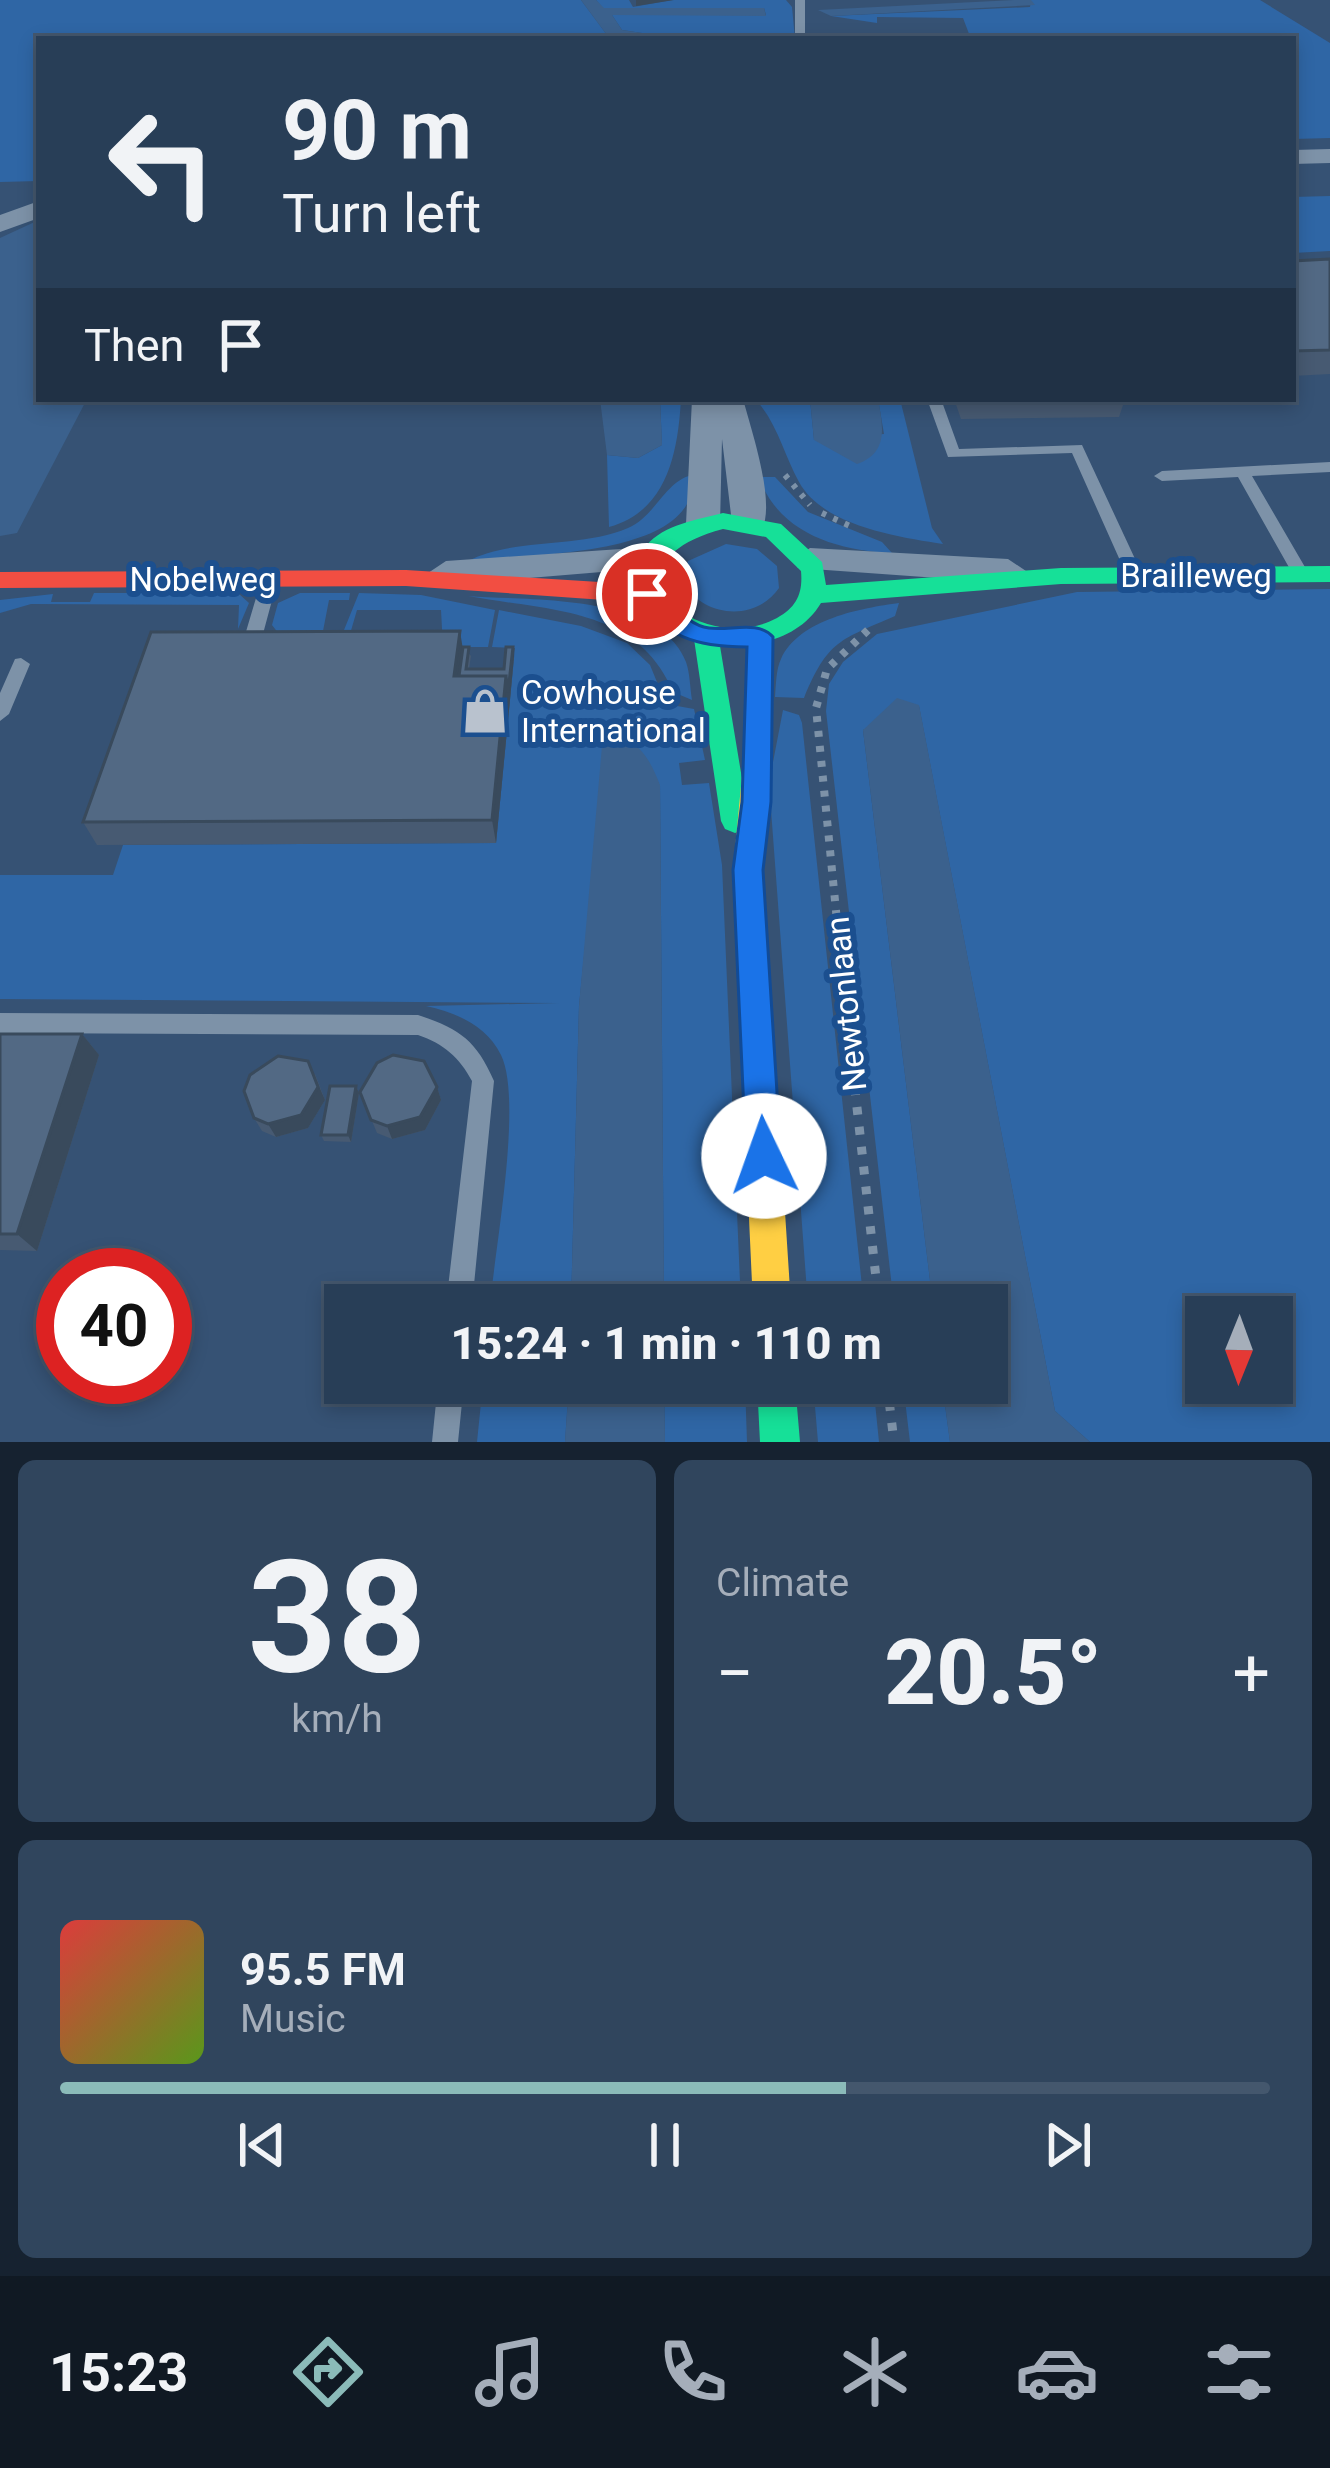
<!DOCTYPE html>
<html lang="en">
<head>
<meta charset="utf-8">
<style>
  :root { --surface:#283e57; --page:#30455d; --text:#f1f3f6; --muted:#a5aeba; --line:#44576d; --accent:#8bbbb9 }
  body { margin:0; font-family:Roboto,sans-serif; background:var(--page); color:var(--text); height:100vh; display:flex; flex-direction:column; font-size:45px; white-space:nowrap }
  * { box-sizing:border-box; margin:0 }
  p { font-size:39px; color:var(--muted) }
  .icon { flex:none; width:66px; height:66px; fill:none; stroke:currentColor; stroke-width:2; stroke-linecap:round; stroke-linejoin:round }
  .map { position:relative; height:1442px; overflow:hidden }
  .side { display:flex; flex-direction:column; gap:18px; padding:18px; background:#162230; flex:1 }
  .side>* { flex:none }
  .guide { position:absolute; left:36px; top:36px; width:1260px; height:366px; border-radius:0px; box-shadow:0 6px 18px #0003,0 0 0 3px var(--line); background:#283e57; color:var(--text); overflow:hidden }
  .needle { width:78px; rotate:181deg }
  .tools { position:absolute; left:1185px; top:1296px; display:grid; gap:24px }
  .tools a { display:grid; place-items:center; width:108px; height:108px; border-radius:0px; background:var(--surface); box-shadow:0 6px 18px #0003,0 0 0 3px var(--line); font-size:60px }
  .speed { position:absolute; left:36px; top:1248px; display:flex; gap:24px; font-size:60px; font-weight:700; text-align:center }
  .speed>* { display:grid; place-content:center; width:156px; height:156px; border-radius:50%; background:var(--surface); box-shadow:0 6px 18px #0003,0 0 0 3px var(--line); line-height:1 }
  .speed .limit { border:18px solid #d22; background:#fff; color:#111 }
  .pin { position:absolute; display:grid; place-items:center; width:102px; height:102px; color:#fff; margin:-51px; border:6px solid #fff; border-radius:50%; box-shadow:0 3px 12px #0007 }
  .me { position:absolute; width:132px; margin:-66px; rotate:357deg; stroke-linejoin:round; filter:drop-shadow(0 0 9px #0008) }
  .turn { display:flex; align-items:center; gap:42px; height:252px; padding:0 48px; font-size:54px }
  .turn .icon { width:156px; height:156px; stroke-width:2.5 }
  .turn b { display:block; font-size:84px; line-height:102px }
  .then { display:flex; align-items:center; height:114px; padding:0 48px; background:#0003; gap:24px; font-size:45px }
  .big { font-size:90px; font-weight:800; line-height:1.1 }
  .side .tile { flex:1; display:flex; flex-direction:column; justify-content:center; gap:18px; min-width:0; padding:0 42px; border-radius:18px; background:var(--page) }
  .side .dial { align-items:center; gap:0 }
  .dial b { font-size:156px; line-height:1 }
  .song { display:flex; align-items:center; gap:36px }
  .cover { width:144px; height:144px; border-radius:18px; background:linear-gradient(135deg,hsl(0 70% 55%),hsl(90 70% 35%)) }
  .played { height:12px; border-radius:6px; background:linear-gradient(90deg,var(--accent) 65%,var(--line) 65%) }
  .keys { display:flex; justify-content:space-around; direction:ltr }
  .heat { display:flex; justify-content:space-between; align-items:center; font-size:66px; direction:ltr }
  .side .tiles { flex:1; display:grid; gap:18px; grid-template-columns:1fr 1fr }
  .tile:last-child { grid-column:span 2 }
  .trip { position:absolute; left:324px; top:1284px; width:684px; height:120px; border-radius:0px; background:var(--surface); box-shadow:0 6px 18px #0003,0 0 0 3px var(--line); font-weight:800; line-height:120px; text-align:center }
  .menu { display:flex; height:192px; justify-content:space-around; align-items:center; background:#101923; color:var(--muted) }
  .menu .icon { width:84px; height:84px }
  .menu .active { color:var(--accent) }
  .menu b { font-size:54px; color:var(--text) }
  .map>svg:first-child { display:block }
</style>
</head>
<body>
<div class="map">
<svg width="1330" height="1442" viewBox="0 0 1330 1442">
  <rect width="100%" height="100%" fill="#365274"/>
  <!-- green -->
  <path fill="#2f66a5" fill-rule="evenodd" d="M0 0H581L610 39H39V181L0 182Z
    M596 0H629L633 7 672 0H786L792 7 795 39H681L622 30 612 15H766L764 8H603Z
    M1031 0H1260L1330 43V138L1293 139V39H971L963 18 877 17V23L831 16 1030 7Z
    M1330 196V251L1293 253V197Z
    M660 399H681C678 451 668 511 609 527L607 455 638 458 662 445Z
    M755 399H810L814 440 884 434 878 399H900L932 528 943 544C898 537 823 526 799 482 784 455 777 422 755 399Z
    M692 475C701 544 580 551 533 556 513 558 488 564 468 561 515 537 579 549 628 528 655 517 665 481 692 475Z
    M759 477H775L808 512 882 542 892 553C838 551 778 533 759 477Z
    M726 544 757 549 777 566 779 588C756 622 703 618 683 582L688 561Z
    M1330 589V1442H1090L1055 1411 919 706 863 730 933 1305H894L826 711 829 684 843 662 877 634 1077 592ZM1206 1317H1272V1383H1206Z
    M94 593H238L249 603 238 629 239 605 31 604 0 613V600L53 594 51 602H90Z
    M300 593H350L349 600H329L323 631 344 630 359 593 421 595 495 610 488 647H443L441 610H357L350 634H279L272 625 278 603Z
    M468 596C528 601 660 593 686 662 690 673 690 688 692 700L673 692C638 607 548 611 468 596Z
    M899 603 895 616C840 640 828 640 804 698L775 697C776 685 776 669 781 659 799 619 862 608 899 603Z
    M499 610 581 626 627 643 650 665 666 704 694 709 705 760 679 763 682 785 709 783 722 865 741 1305H664L660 785 592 876 579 1006 571 1305H490C495 1249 523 1100 501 1055 486 1025 457 1013 426 1006L559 1003 0 999V875H113L123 845 496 843 515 648 492 647Z
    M783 710 799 715 802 723 864 1305H808L769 783Z
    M483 1383H569L565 1442H477Z
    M664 1383H745L747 1442H665Z
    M813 1383H873L879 1442H818Z
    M903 1383H942L950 1442H910Z"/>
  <!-- water -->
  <path fill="#3b618d" d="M581 0H596L604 8H764L766 16 612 15 622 30 681 39H610Z
    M1014 0H1031L1035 5 831 16 818 10Z
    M39 220V399H87L17 533 0 536V238Z
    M600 399H660L662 445 638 458 607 455Z
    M810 399H878C883 426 889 453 857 464L814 440Z
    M897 698 919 705 1055 1411 1090 1442H950L942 1383H987V1305H933L863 730Z
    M603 735C637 735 649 757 660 785L664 1305H571L579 1006Z
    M569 1383H664L665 1442H565Z"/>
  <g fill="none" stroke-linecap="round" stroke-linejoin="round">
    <!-- path-far2 -->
    <path stroke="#7d92a8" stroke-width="6" stroke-dasharray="4.5 8" stroke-linecap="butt" d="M785 475 810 505
      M822 513 852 527"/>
    <!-- path-far1 -->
    <path stroke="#7d92a8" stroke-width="8" stroke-dasharray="6 9" stroke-linecap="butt" d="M838 931 816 708 827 669 868 630"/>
    <!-- path -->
    <path stroke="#7d92a8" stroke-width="9" stroke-dasharray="8 12" stroke-linecap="butt" d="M837 928 879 1305
      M887 1383 894 1442"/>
    <!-- lane -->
    <path fill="#7d92a8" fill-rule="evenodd" d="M795 0H805V39H795Z
      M927 399H941L959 449 1082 445 1143 576 1141 580 1135 582 1127 576 1072 453 948 457Z
      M1330 462V472L1252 476 1309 574 1301 580 1295 578 1238 477 1162 481 1154 476 1162 471Z
      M270 572 278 578 260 645 251 651 242 645 262 578Z
      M21 658 30 664 9 714 0 721V693L15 659Z
      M0 1013 418 1015C460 1029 476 1040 494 1081L472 1305H446L472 1081C459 1057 444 1044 418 1035L0 1033Z
      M438 1383H464L458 1442H432Z"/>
    <!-- street -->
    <path fill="#7d92a8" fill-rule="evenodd" d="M1330 149V163L1293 164V150Z
      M39 201V218L0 232V215Z
      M692 399H743C751 429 777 505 761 531H737L732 523 722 439 720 524 703 535 686 524Z
      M650 547 667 559 662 567 446 585 428 573 446 561Z
      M810 548 1008 559 1026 571 1008 583 798 568 793 560Z"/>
    <!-- fast -->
    <path fill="#16e098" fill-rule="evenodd" d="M723 513 781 524 822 562 826 585 1061 568 1330 566V582L1061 584 821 603C800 638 759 647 720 646L749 821 745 829 735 833 725 829 721 821 694 639C659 627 615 584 646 546 664 524 697 520 723 513ZM723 529 766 537 801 571C803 593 797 607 777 618 701 659 589 565 723 529Z
      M757 1383H795L800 1442H760Z"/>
    <!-- slow -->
    <path fill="#ffcf43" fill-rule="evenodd" d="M760 628 773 637V744L763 870 791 1305H753L733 870 745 744 747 637Z"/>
    <!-- jam -->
    <path fill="#f24e42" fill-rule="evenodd" d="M406 570 647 585 659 594 647 603 406 586 0 588V572Z"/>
  </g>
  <!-- wall -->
  <path fill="#475a72" d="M1330 259V374L1293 376V261Z
    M954 399H1125L1119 417 961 419Z
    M463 647 471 656 469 669H504L514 656 496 843 97 845 83 822Z
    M0 1034H82L99 1055 37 1251 0 1250Z
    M315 1074 325 1100 308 1128 276 1137 262 1131 254 1118Z
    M356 1086 359 1093 351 1142 324 1141 321 1135Z
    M437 1087 441 1100 425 1130 392 1139 377 1133 360 1092Z"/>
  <!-- shaded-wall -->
  <path fill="#394a5c" d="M636 0H674L636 6Z
    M460 631 464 656 460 692 454 676Z
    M513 647 514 656 510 700 508 692Z
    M506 676 510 700 496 843 492 820Z
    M82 1034 99 1055 37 1251 17 1234Z
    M308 1061 325 1100 308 1128 276 1137 268 1124Z
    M356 1086 359 1093 351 1142 348 1135Z
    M437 1087 441 1100 425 1130 392 1139 387 1126Z"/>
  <!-- building -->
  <path fill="#526984" stroke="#394a5c" stroke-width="3" d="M1330 259V350L1293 351V261Z
    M460 631 454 676H506L492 820 83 822 151 632Z
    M463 647H469L466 669H504L506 647H513L508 692 506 676H459Z
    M0 1034H82L17 1234H0Z
    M393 1055 424 1061 437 1087 420 1117 387 1126 371 1120 360 1092 377 1063Z
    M278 1056 308 1061 318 1087 301 1115 268 1124 254 1118 244 1091 250 1075Z
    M330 1086H356L348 1135H321Z"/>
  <!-- route -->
  <path fill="#1a73e8" stroke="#114b97" stroke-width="3" d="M647 585C672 593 680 624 709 628 730 631 759 620 773 637L771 802 763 870 781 1156 776 1169 764 1174 751 1169 746 1156 733 870 742 802 747 647C696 647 664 637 635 594Z"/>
  <!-- icons -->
  <defs>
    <g id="shop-bare" transform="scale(3.6)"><path d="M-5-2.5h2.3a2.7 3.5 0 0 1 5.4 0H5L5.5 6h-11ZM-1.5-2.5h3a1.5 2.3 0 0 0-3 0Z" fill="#b9c2ce" stroke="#1b4f8f" stroke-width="2.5" paint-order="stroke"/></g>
  </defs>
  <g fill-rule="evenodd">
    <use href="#shop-bare" x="485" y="711"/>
  </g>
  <g text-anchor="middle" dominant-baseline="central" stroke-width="12" stroke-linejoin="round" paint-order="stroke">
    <!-- street labels -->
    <g font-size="33" fill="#fff" stroke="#1b4f8f">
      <text x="1196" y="575">Brailleweg</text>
      <text x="203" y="579">Nobelweg</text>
      <text transform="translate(846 1004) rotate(-96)">Newtonlaan</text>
    </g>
    <!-- poi labels -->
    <g font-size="33" fill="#fff" stroke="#1b4f8f" text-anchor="start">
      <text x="521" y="692">Cowhouse<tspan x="521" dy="38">International</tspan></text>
    </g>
  </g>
</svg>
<div class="tools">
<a><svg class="needle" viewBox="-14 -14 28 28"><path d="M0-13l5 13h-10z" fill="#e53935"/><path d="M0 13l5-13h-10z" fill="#a5aeba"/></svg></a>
</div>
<div class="speed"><div class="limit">40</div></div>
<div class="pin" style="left:647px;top:594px;background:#d93025"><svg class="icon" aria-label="arrive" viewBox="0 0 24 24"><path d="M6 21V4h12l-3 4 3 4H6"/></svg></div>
<svg class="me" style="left:764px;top:1156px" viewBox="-20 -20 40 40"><circle r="19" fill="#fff"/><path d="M0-13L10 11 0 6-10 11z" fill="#1a73e8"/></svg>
<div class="trip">15:24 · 1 min · 110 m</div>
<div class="guide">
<div class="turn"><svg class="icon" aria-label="left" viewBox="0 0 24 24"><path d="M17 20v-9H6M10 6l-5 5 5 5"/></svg><div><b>90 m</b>Turn left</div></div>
<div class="then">Then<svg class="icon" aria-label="arrive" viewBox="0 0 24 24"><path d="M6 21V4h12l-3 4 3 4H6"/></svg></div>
</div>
</div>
<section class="side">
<div class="tiles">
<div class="tile dial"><b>38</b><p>km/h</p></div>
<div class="tile"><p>Climate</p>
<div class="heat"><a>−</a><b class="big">20.5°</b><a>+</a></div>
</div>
<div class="tile">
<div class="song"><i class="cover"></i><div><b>95.5 FM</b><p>Music</p></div></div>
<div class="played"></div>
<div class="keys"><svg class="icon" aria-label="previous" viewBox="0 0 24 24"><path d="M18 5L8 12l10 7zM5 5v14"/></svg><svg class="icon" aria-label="pause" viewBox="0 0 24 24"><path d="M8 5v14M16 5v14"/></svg><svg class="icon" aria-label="next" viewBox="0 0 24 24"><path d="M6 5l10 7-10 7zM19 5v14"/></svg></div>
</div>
</div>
</section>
<nav class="menu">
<b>15:23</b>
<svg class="icon active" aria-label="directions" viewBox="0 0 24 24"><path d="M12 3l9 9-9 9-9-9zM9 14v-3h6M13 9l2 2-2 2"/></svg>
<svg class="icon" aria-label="music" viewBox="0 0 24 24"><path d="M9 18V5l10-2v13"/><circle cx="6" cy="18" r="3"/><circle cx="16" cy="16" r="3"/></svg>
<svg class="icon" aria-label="phone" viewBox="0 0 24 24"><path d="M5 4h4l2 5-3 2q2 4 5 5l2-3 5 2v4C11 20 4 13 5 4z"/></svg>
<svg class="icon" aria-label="climate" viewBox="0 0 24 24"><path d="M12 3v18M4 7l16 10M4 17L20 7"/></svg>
<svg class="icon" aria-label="car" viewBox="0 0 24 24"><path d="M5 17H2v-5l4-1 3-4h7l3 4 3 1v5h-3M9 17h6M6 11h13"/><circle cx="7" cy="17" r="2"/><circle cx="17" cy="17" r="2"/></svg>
<svg class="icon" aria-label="filters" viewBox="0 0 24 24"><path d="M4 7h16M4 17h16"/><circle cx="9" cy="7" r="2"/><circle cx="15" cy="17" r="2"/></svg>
</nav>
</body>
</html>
